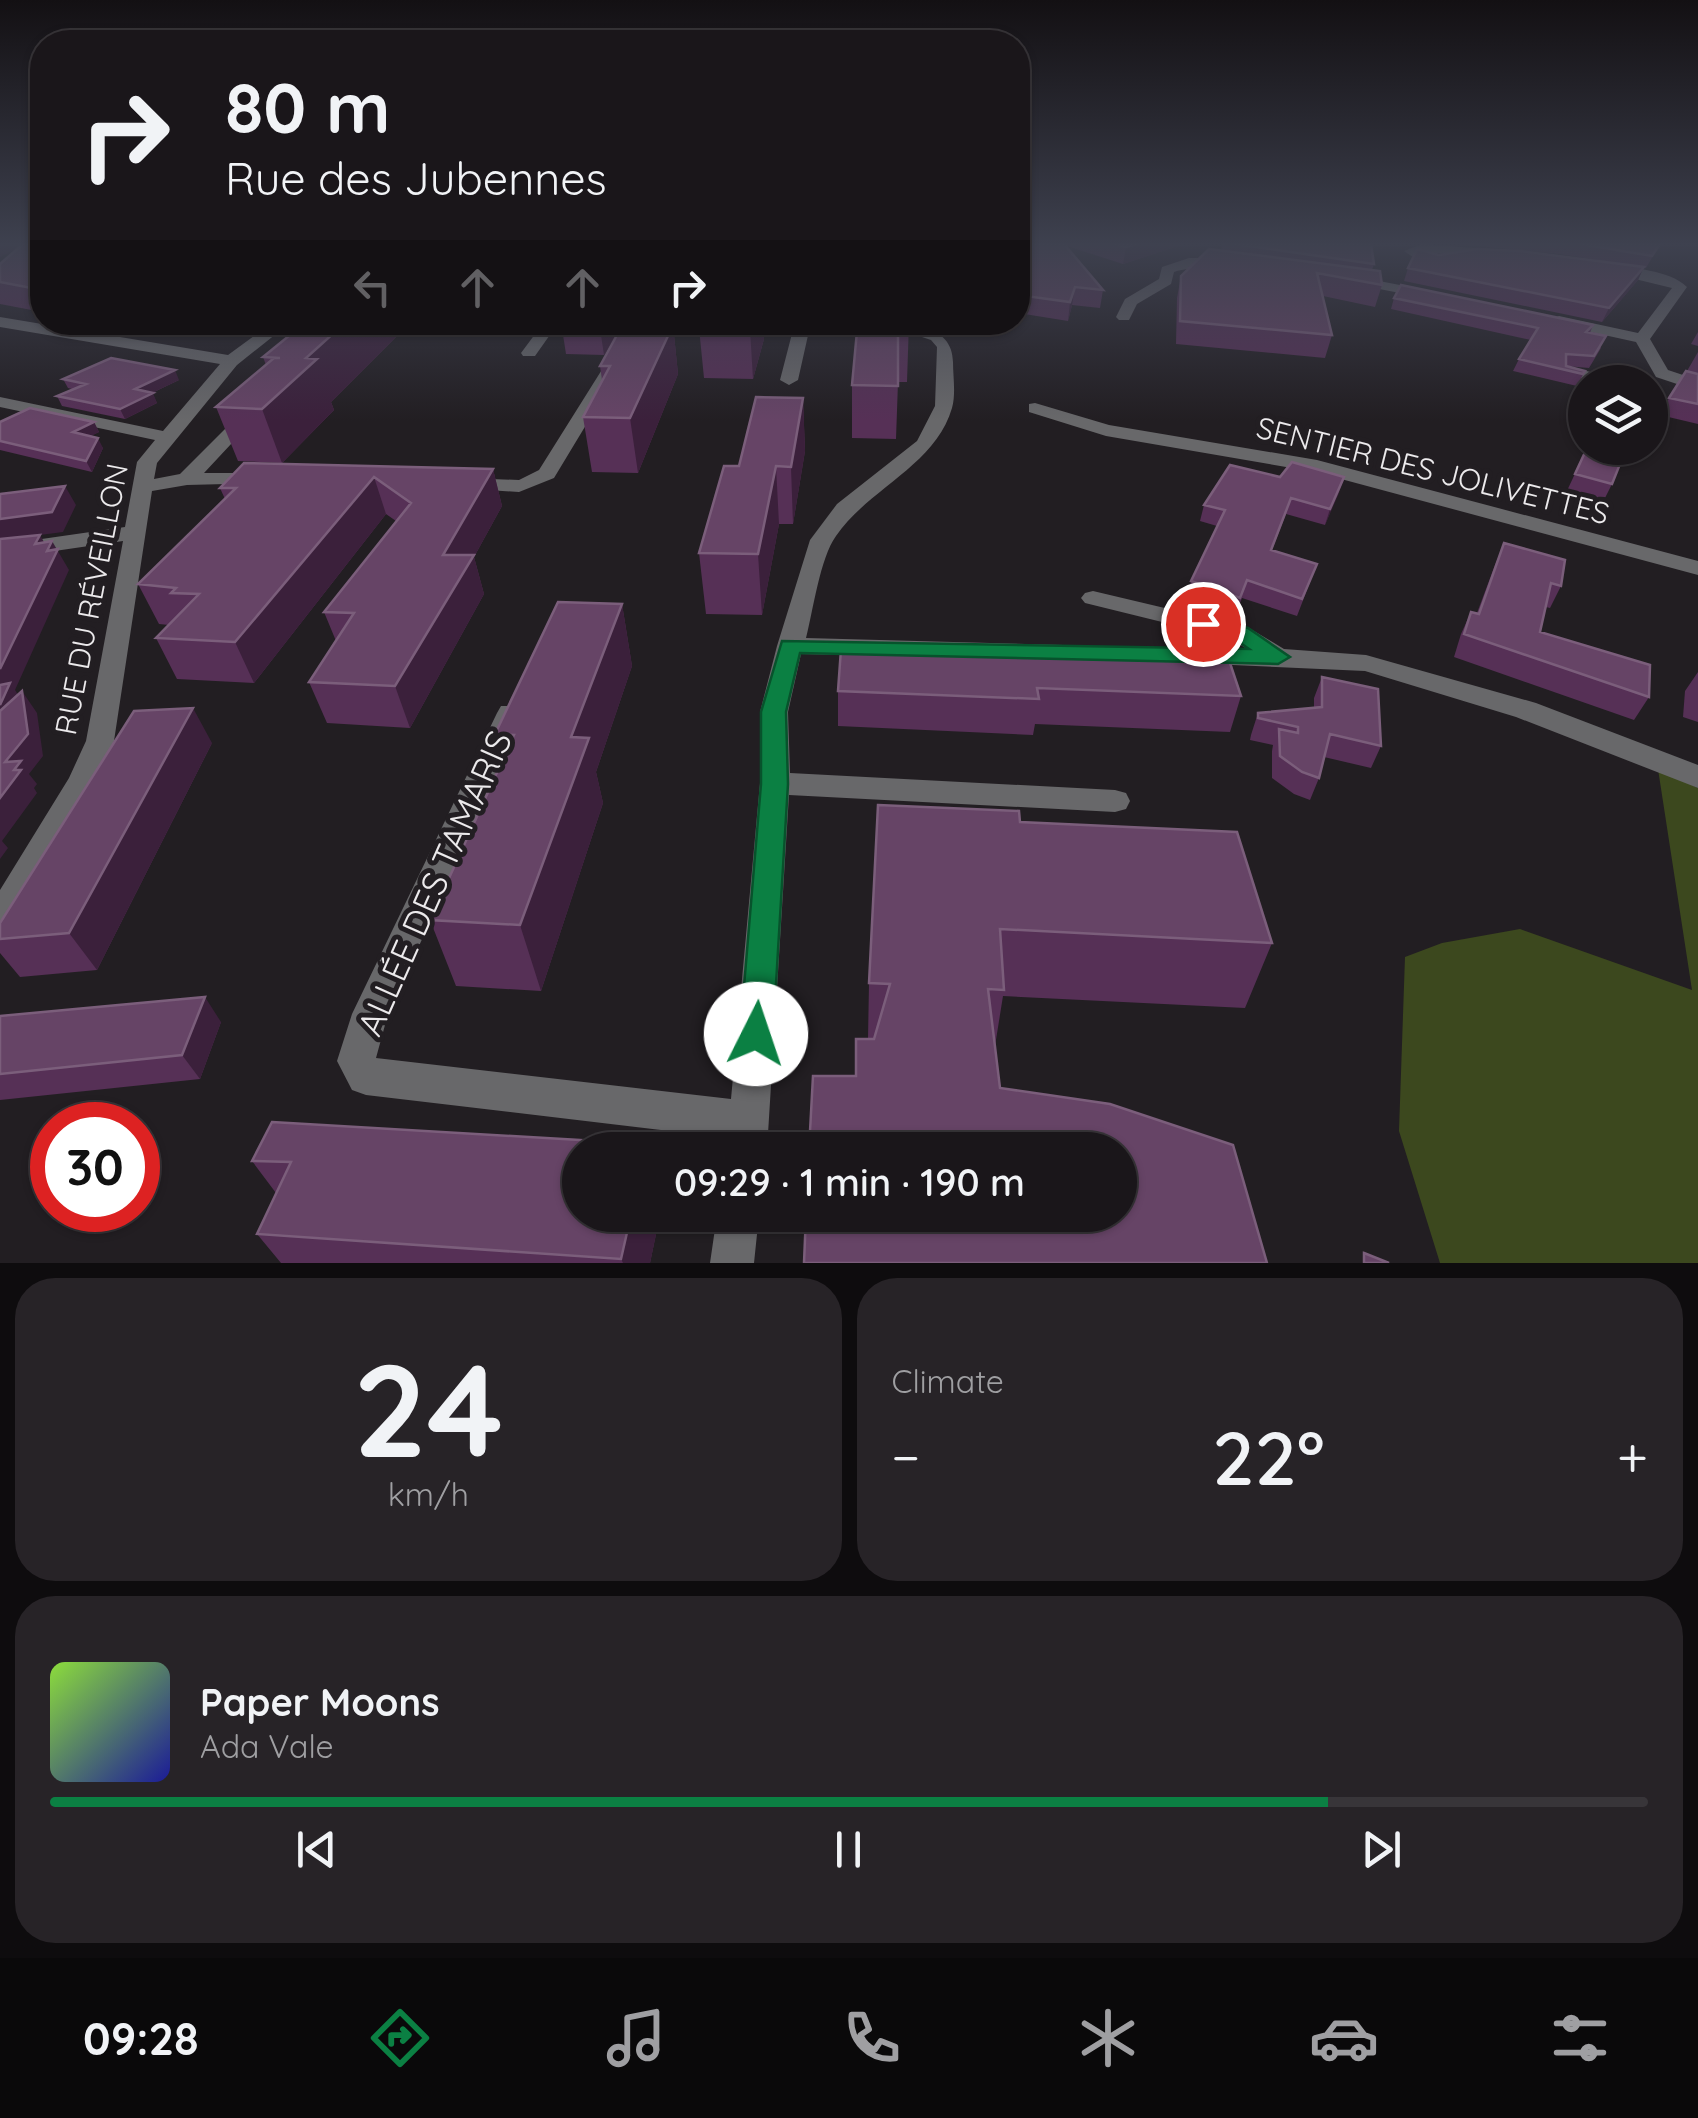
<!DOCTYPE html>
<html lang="en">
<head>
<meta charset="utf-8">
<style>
  :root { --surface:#1a161a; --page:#272327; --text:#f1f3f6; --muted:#9f9fa2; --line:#383539; --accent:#0b8043 }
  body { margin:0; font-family:Quicksand,sans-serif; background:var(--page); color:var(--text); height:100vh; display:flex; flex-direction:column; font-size:38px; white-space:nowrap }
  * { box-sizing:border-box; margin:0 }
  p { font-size:32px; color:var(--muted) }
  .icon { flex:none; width:55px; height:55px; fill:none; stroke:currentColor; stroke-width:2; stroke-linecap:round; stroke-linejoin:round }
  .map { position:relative; height:1263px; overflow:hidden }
  .drawer { display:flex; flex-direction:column; gap:15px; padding:15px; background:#0e0c0e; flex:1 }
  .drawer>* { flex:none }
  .top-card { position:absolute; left:30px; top:30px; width:1000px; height:305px; border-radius:40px; box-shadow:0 2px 8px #0004,0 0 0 2px var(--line); background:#1a161a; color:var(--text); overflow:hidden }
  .controls { position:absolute; left:1568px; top:365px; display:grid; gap:20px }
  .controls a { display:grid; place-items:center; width:100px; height:100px; border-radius:50%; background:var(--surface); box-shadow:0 2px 8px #0004,0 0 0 2px var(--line); font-size:50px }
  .speed { position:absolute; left:30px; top:1102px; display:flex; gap:20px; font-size:50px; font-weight:700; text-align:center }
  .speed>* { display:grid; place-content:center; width:130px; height:130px; border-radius:50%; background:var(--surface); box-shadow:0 2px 8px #0004,0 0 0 2px var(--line); line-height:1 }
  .speed .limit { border:15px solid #d22; background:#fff; color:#111 }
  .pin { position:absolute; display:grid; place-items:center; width:85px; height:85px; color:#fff; margin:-42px; border:5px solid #fff; border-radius:50%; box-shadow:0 2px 10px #0007 }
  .me { position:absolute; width:110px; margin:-55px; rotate:4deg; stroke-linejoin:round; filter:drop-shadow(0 0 8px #0008) }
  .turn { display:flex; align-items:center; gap:35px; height:210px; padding:0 30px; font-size:45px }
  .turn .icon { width:130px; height:130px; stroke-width:2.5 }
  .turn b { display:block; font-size:70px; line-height:85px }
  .lanes { display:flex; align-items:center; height:95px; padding:0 30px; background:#0003; justify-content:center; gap:50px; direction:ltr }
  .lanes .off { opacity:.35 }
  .big { font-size:75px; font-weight:600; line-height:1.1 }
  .drawer .card { flex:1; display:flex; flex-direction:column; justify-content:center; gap:15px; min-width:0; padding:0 35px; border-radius:40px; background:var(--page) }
  .drawer .dial { align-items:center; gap:0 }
  .dial b { font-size:130px; line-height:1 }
  .song { display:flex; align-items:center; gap:30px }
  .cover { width:120px; height:120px; border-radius:15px; background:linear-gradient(135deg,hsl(90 70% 55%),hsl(240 70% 35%)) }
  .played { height:10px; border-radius:5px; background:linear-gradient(90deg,var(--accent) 80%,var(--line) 80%) }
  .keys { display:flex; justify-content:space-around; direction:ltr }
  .heat { display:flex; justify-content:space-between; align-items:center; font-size:55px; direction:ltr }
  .drawer .tiles { flex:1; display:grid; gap:15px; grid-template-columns:1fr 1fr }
  .card:last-child { grid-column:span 2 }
  .trip { position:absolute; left:562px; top:1132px; width:575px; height:100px; border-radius:50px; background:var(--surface); box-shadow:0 2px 8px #0004,0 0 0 2px var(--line); font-weight:600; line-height:100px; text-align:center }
  .dock { display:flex; height:160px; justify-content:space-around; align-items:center; background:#0a090a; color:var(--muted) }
  .dock .icon { width:70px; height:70px }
  .dock .selected { color:var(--accent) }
  .dock b { font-size:45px; color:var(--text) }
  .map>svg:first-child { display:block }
</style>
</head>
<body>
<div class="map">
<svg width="1698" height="1263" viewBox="0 0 1698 1263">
  <rect width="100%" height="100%" fill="#221e22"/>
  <!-- green -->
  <path fill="#3c481e" d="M1658 769 1698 788V1263H1440L1399 1131 1405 957 1442 943 1520 929 1692 990Z"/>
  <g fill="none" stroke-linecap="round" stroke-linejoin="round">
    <!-- minor -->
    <path fill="#68686a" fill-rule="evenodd" d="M1422 244 1488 249 1495 253 1488 257 1423 252 1453 258 1455 261C1441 270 1417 261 1404 251Z
      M1189 258H1229L1236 262C1219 271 1194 265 1174 272L1171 284 1137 304 1129 320H1119L1116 317 1125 299 1159 279 1162 267Z
      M1607 264C1633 269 1668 269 1687 287L1650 339 1668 370 1698 380V391L1656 377 1636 342 1554 324V318L1559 316 1638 333 1672 288 1602 271 1600 268Z
      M1348 275 1431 291 1438 295 1431 299 1343 282V276Z
      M0 317 228 355 273 322H291L237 365 157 463 154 479 180 474 245 409H257L260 413 204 473H260L270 479 267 483 187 485 152 491 114 741 98 780 12 929 0 933V890L69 778 86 741 123 541 0 559V545L125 527 137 462 155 440 0 407V397L163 431 220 364 0 327Z
      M544 322H559L535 356H523L521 353Z
      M795 322H811L798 380 789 385 780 380Z
      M877 322C907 322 953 324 953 362 953 376 956 394 952 408 935 466 869 488 836 536 820 558 813 611 806 638L1063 645 1076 653 1063 661 801 654 788 712 790 773 1115 790 1126 793 1130 801 1126 809 1115 812 789 795 767 1150H727L728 1138 366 1095 352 1090 337 1061 352 1014 497 713 501 706H521L525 713 388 1014 376 1058 731 1099 760 783V712L777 646 810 540 837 504 917 441 935 406 937 347 931 340Z
      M1569 367 1604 375 1607 379 1591 382 1563 376V368Z
      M603 368 618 372 554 478 519 492 458 488V480L465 478 519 480 539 470Z
      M1035 403 1109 425 1317 460 1698 561V575L1315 472 1106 436 1029 412V404Z
      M1093 591 1249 628 1284 649 1366 655 1536 703 1698 765V788L1516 717 1365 671 1189 663 1185 657 1189 651 1247 649 1231 639 1085 603 1081 598 1085 593Z
      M717 1215H759L754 1263H710Z"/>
  </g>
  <!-- wall -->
  <path fill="#563056" d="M0 244H42V312L0 304V264L19 247Z
    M1018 244H1184L1123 264 1064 245 1103 290 1100 308 1072 305 1068 321 1018 313Z
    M1223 244H1371L1374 264 1372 270 1382 285 1375 307 1323 296 1332 335 1325 358 1176 344 1177 298 1181 276 1221 250Z
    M1457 244H1660L1646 268H1643L1638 280 1602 322 1404 281 1408 268 1439 255 1610 262 1559 254Z
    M1394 298 1593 325 1590 333 1601 348 1589 368 1566 366 1585 371 1577 386 1513 371 1519 359 1531 340 1391 309Z
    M306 322H411L331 402 334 410 282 463 238 461 216 407 266 365 263 357Z
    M561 322H623L604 355 566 354Z
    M763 322 764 339 753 379 704 378 699 328Z
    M909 322 907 382H898L896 439 852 438V385L867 331Z
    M673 325 678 374 638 473 592 472 583 417 602 380 600 366Z
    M1698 332V346L1691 344Z
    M1698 352V424L1660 415 1669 398 1687 371Z
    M63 379 179 380 152 393 157 403 125 419 62 406 57 396 72 389 68 388Z
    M803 398 805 451 793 524H779L762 615 706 614 699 553 739 466Z
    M0 422H94L99 432 90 436 103 448 92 472 0 450Z
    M1587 448 1612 484 1601 506 1565 495Z
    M493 469 502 506 474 557 484 594 410 728 327 723 309 682 336 641 324 612 396 521 386 514 254 683 177 679 156 638 169 625 159 624 138 584 225 499 220 488Z
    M1280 477H1344L1325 525 1286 514 1272 550 1317 564 1297 616 1242 598 1235 616 1187 598 1191 581 1217 526 1200 521 1204 505Z
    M1504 543 1561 586 1550 608 1546 607 1540 632 1649 697 1634 720 1454 657 1461 634 1471 612 1477 613 1495 565Z
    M622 604 632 666 596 772 603 803 541 991 456 986 430 920 503 760 495 734Z
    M1033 647 1241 696 1230 732 1035 724 1033 735 838 726V691L1031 657Z
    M1698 672V722L1683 717 1685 691Z
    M1322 677 1381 746 1371 768 1324 757 1319 778 1310 800 1294 794 1272 778V751L1273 745 1250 740 1251 735 1258 713 1314 708V698Z
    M212 743 97 970 20 977 0 953V923Z
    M1020 822 1272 943 1245 1008 1003 996 995 1046 856 1076 868 1039 869 983Z
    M221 1022 200 1079 0 1100V1074Z
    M647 1144 649 1150H580V1215H660L650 1263H281L257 1234 276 1193 252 1161Z"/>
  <!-- shaded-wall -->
  <path fill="#3b203b" d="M0 244H25L0 257Z
    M1136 244H1184L1123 264 1126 247Z
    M1644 267 1638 280 1602 322 1609 308Z
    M1075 287 1072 305 1068 321 1070 302Z
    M346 322H411L331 402 334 410 282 463 262 409 306 358Z
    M599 322H623L604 355Z
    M752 322H763L764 339 753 379 750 329Z
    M673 325 678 374 638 473 630 418Z
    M175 370 179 380 139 399 135 389Z
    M153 393 157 403 125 419 120 409Z
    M803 398 805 451 793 524 791 467Z
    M94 422 99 432 78 443 73 432Z
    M98 438 103 448 92 472 86 461Z
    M776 466 779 524 762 615 758 554Z
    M493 469 502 506 474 557 484 594 410 728 395 686 443 555Z
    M374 477 386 514 254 683 235 642Z
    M1344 477 1339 493 1325 525 1330 509Z
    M65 486 76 505 63 532 40 535 48 549 52 541 69 570 15 690 24 704 22 691 37 713 43 756 29 774 37 784 34 788 37 793 2 841 8 848 0 859V798L5 762 0 720V519Z
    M622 604 632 666 596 772 603 803 541 991 520 925 571 737Z
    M193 708 212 743 97 970 69 933Z
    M205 997 221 1022 200 1079 182 1055Z
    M631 1215H660L650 1263H623L621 1259Z"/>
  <!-- building -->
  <path fill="#646" stroke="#7b5e7b" stroke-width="2.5" d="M23 244H42V290L0 282V264Z
    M1018 244H1064L1103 290 1075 287 1070 302 1018 295Z
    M1115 244H1136L1126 247Z
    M1235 244H1371L1374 264Z
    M1581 244H1660L1652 256Z
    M1209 249 1380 271 1382 285 1317 273 1332 335 1180 321 1181 276Z
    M1417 249 1439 255 1477 249 1520 251 1644 267 1609 308 1408 268Z
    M1401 285 1593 325 1586 332 1606 336 1594 356 1566 354V366L1585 371 1583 374 1519 359 1538 328 1394 298Z
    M306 322H346L306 358 317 359 262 409 216 407 274 358H280L263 357Z
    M701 322H752L750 329 699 328Z
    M868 322H909V332H898V386L852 385 857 331H867Z
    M623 324 673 325 630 418 583 417 610 366H600Z
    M111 358 175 370 135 389 153 393 120 409 57 396 86 384 63 379Z
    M1686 371 1698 374V404L1669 398Z
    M756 397 803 398 791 467 776 466 758 554 699 553 724 466H739Z
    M30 408 94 422 73 432 98 438 86 461 0 441V422Z
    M1587 448H1599L1624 454 1612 484 1575 474Z
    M1292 462 1344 477 1330 509 1291 498 1271 550 1317 564 1302 599 1247 580 1240 598 1191 581 1225 510 1204 505 1230 465 1280 477Z
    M244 463 493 469 443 555H474L395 686 309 682 354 613 324 612 411 503 374 477 235 642 156 638 199 594 171 593 176 588 138 584 236 488H220Z
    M65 486 52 512 0 519V494Z
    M40 535 35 544 52 541 47 551 58 549 0 669V539Z
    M1504 543 1565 560 1561 586 1551 583 1540 632 1650 665 1649 697 1464 634 1471 612 1479 614Z
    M558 602 622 604 571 737 589 738 520 925 430 920 514 735 495 734Z
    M1033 647 1227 654 1241 696 1037 688 1039 699 838 691 841 649 1034 657Z
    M1322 677 1378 689 1381 746 1330 734 1319 778 1302 772 1280 756 1279 729 1298 733V727L1258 718V713L1322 707Z
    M10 683 0 705V685Z
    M22 691 28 734 5 762 21 761 14 770H21L0 798V711Z
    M193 708 69 933 0 939V923L134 711Z
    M878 805 1019 811 1020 822 1237 832 1272 943 1000 929 1004 990 988 989 1000 1088 1110 1104 1233 1145 1267 1263H804L806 1215H1120V1150H809L813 1076H856V1039H874L890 984 869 983Z
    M205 997 182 1055 0 1074V1016Z
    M272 1122 647 1144 646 1150H580V1215H631L621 1259 257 1234 291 1162 252 1161Z
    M1364 1253 1389 1263H1364Z"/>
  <!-- sky -->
  <linearGradient id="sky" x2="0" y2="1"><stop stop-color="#131013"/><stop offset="0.58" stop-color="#3e414f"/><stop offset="1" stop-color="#3e414f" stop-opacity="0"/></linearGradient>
  <rect width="1698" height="421" fill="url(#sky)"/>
  <!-- route -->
  <path fill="#0b8043" stroke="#07532c" stroke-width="2.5" d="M1203 617 1248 628 1290 657 1278 664 800 653 786 712 788 784 773 1034 769 1045 756 1050 744 1045 740 1034 761 784V712L782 641 1249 649 1233 638 1195 629 1192 624 1195 619Z"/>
  <g text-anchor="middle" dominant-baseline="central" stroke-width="10" stroke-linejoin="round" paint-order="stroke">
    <!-- street labels -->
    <g font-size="30" fill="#eceaec" stroke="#221e22">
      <text transform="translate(1433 470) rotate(14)">SENTIER DES JOLIVETTES</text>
      <text transform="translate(91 599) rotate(-79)">RUE DU RÉVEILLON</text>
    </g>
    <!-- near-street labels -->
    <g font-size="35" fill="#eceaec" stroke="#221e22">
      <text transform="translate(434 883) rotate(-66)">ALLÉE DES TAMARIS</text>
    </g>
  </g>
</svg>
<div class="controls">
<a><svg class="icon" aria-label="layers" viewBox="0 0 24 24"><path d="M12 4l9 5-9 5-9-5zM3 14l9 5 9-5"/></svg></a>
</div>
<div class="speed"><div class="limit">30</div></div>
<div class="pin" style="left:1203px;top:624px;background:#d93025"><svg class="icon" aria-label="arrive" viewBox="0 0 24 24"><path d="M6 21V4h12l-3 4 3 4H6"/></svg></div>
<svg class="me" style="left:756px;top:1034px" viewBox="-20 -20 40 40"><circle r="19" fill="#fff"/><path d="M0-13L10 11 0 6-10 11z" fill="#0b8043"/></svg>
<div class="trip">09:29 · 1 min · 190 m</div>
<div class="top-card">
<div class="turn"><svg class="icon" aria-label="right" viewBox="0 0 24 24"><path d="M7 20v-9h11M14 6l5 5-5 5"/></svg><div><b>80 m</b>Rue des Jubennes</div></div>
<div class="lanes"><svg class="icon off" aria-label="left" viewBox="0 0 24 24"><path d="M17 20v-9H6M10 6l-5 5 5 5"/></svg><svg class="icon off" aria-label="ahead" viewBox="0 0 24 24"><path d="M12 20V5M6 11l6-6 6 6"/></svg><svg class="icon off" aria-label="ahead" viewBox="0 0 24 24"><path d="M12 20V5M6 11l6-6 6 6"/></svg><svg class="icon" aria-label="right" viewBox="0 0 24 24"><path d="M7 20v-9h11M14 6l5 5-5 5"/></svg></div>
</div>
</div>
<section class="drawer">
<div class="tiles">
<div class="card dial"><b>24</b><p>km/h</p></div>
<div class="card"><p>Climate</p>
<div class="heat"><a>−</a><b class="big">22°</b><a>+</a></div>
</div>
<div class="card">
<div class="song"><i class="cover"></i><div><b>Paper Moons</b><p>Ada Vale</p></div></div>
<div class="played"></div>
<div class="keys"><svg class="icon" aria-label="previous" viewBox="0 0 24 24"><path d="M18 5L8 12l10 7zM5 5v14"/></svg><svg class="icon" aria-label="pause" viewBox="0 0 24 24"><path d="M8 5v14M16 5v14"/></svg><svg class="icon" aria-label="next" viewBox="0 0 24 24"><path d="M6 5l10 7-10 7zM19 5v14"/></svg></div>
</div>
</div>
</section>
<nav class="dock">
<b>09:28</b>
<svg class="icon selected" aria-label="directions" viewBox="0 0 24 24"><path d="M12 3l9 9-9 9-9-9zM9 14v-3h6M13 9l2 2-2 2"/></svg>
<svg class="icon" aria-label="music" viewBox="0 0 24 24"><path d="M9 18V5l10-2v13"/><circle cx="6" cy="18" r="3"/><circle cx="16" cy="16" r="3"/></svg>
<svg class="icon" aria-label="phone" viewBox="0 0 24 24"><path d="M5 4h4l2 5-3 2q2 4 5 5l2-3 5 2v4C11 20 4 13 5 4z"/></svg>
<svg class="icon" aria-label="climate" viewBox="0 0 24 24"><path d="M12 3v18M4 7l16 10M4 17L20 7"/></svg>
<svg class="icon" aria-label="car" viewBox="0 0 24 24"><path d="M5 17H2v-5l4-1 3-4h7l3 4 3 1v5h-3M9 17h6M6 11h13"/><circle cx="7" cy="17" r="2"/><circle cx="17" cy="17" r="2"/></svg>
<svg class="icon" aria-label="filters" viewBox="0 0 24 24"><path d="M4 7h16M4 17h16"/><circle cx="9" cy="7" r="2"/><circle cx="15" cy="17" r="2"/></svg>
</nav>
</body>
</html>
